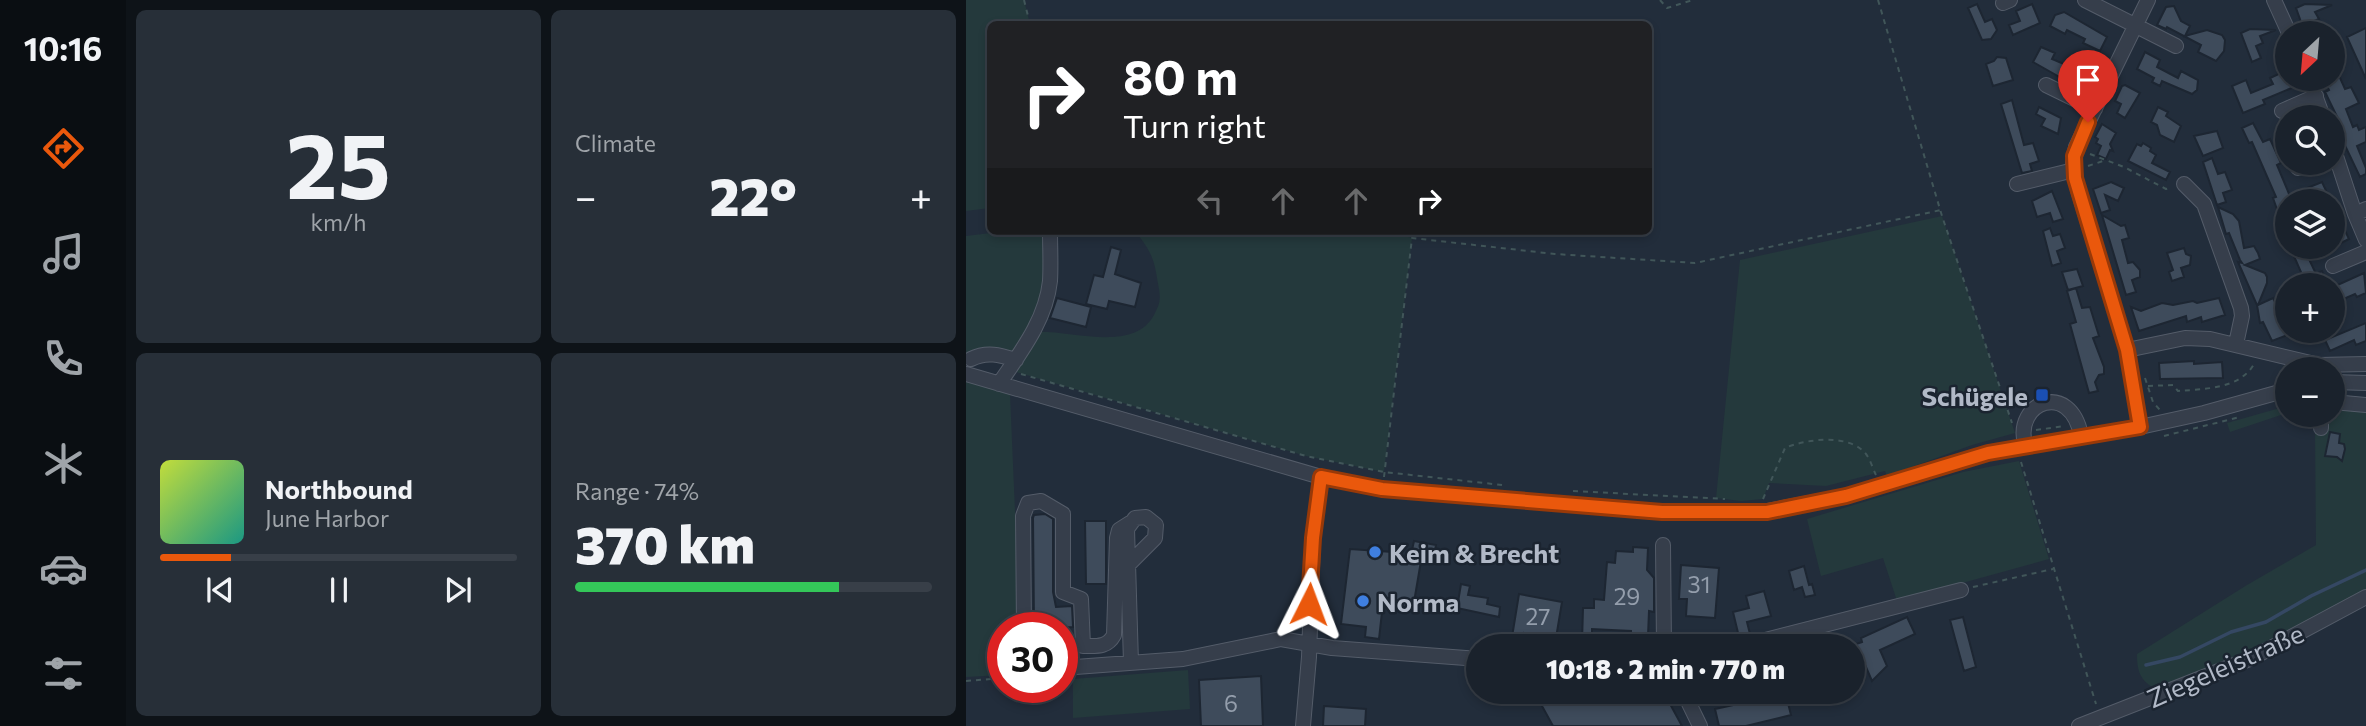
<!DOCTYPE html>
<html lang="en">
<head>
<meta charset="utf-8">
<style>
  :root { --surface:#1a222c; --page:#272f38; --text:#f1f3f6; --muted:#9fa4a9; --line:#383f48; --accent:#ea580c }
  body { margin:0; font-family:Commissioner,sans-serif; background:var(--page); color:var(--text); height:100vh; display:flex; flex-direction:column; font-size:26px; white-space:nowrap }
  * { box-sizing:border-box; margin:0 }
  p { font-size:23px; color:var(--muted) }
  .icon { flex:none; width:38px; height:38px; fill:none; stroke:currentColor; stroke-width:2; stroke-linecap:round; stroke-linejoin:round }
  .map { position:relative; flex:1; overflow:hidden }
  .sheet { display:flex; flex-direction:column; gap:10px; padding:10px; background:#0e1318; width:840px }
  .sheet>* { flex:none }
  .top-card { position:absolute; left:21px; top:21px; width:665px; height:214px; border-radius:10px; box-shadow:0 4px 10px #0003,0 0 0 2px var(--line); background:#202124; color:#fff; overflow:hidden }
  .needle { width:46px; rotate:206deg }
  .buttons { position:absolute; left:1309px; top:21px; display:grid; gap:14px }
  .buttons a { display:grid; place-items:center; width:70px; height:70px; border-radius:50%; background:var(--surface); box-shadow:0 4px 10px #0003,0 0 0 2px var(--line); font-size:35px }
  .speed { position:absolute; left:21px; top:612px; display:flex; gap:14px; font-size:35px; font-weight:700; text-align:center }
  .speed>* { display:grid; place-content:center; width:91px; height:91px; border-radius:50%; background:var(--surface); box-shadow:0 4px 10px #0003,0 0 0 2px var(--line); line-height:1 }
  .speed .limit { border:10px solid #d22; background:#fff; color:#111 }
  .pin { position:absolute; display:grid; place-items:center; width:60px; height:60px; color:#fff; margin:-72px -30px; border-radius:50% 50% 50% 0; rotate:-45deg; box-shadow:0 0 7px #0007 }
  .pin .icon { rotate:45deg }
  .me { position:absolute; width:77px; margin:-38px; rotate:3deg; stroke-linejoin:round; filter:drop-shadow(0 0 5px #0008) }
  .turn { display:flex; align-items:center; gap:24px; height:147px; padding:0 21px; font-size:32px }
  .turn .icon { width:91px; height:91px; stroke-width:2.5 }
  .turn b { display:block; font-size:49px; line-height:60px }
  .lanes { display:flex; align-items:center; height:66px; padding:0 21px; background:#0003; justify-content:center; gap:35px; direction:ltr }
  .lanes .off { opacity:.35 }
  .big { font-size:52px; font-weight:800; line-height:1.1 }
  .sheet .widget { flex:1; display:flex; flex-direction:column; justify-content:center; gap:10px; min-width:0; padding:0 24px; border-radius:10px; background:var(--page) }
  .sheet .dial { align-items:center; gap:0 }
  .dial b { font-size:91px; line-height:1 }
  .song { display:flex; align-items:center; gap:21px }
  .cover { width:84px; height:84px; border-radius:10px; background:linear-gradient(135deg,hsl(70 70% 55%),hsl(170 70% 35%)) }
  .played { height:7px; border-radius:4px; background:linear-gradient(90deg,var(--accent) 20%,var(--line) 20%) }
  .keys { display:flex; justify-content:space-around; direction:ltr }
  .heat { display:flex; justify-content:space-between; align-items:center; font-size:38px; direction:ltr }
  .charge { height:10px; border-radius:5px; background:linear-gradient(90deg,#34c759 74%,var(--line) 0) }
  .sheet .tiles { flex:1; display:grid; gap:10px; grid-template-columns:repeat(2,1fr) }
  .trip { position:absolute; left:500px; top:634px; width:399px; height:70px; border-radius:35px; background:var(--surface); box-shadow:0 4px 10px #0003,0 0 0 2px var(--line); font-weight:800; line-height:70px; text-align:center }
  main { display:flex; flex:1; min-height:0 }
  .menu { display:flex; flex-direction:column; width:126px; justify-content:space-around; align-items:center; background:#0a0e12; color:var(--muted) }
  .menu .icon { width:49px; height:49px }
  .menu .selected { color:var(--accent) }
  .menu b { font-size:32px; color:var(--text) }
  .map>svg:first-child { display:block }
</style>
</head>
<body>
<main>
<nav class="menu">
<b>10:16</b>
<svg class="icon selected" aria-label="directions" viewBox="0 0 24 24"><path d="M12 3l9 9-9 9-9-9zM9 14v-3h6M13 9l2 2-2 2"/></svg>
<svg class="icon" aria-label="music" viewBox="0 0 24 24"><path d="M9 18V5l10-2v13"/><circle cx="6" cy="18" r="3"/><circle cx="16" cy="16" r="3"/></svg>
<svg class="icon" aria-label="phone" viewBox="0 0 24 24"><path d="M5 4h4l2 5-3 2q2 4 5 5l2-3 5 2v4C11 20 4 13 5 4z"/></svg>
<svg class="icon" aria-label="climate" viewBox="0 0 24 24"><path d="M12 3v18M4 7l16 10M4 17L20 7"/></svg>
<svg class="icon" aria-label="car" viewBox="0 0 24 24"><path d="M5 17H2v-5l4-1 3-4h7l3 4 3 1v5h-3M9 17h6M6 11h13"/><circle cx="7" cy="17" r="2"/><circle cx="17" cy="17" r="2"/></svg>
<svg class="icon" aria-label="filters" viewBox="0 0 24 24"><path d="M4 7h16M4 17h16"/><circle cx="9" cy="7" r="2"/><circle cx="15" cy="17" r="2"/></svg>
</nav>
<section class="sheet">
<div class="tiles">
<div class="widget dial"><b>25</b><p>km/h</p></div>
<div class="widget"><p>Climate</p>
<div class="heat"><a>−</a><b class="big">22°</b><a>+</a></div>
</div>
<div class="widget">
<div class="song"><i class="cover"></i><div><b>Northbound</b><p>June Harbor</p></div></div>
<div class="played"></div>
<div class="keys"><svg class="icon" aria-label="previous" viewBox="0 0 24 24"><path d="M18 5L8 12l10 7zM5 5v14"/></svg><svg class="icon" aria-label="pause" viewBox="0 0 24 24"><path d="M8 5v14M16 5v14"/></svg><svg class="icon" aria-label="next" viewBox="0 0 24 24"><path d="M6 5l10 7-10 7zM19 5v14"/></svg></div>
</div>
<div class="widget"><p>Range · 74%</p><b class="big">370 km</b><div class="charge"></div></div>
</div>
</section>
<div class="map">
<svg width="1400" height="726" viewBox="0 0 1400 726">
  <rect width="100%" height="100%" fill="#222d3b"/>
  <!-- green -->
  <path fill="#24393c" d="M0 0H58L64 24H24V208L0 211Z
    M976 216 1049 433 1006 445 921 476 919 471 860 486 803 483 797 499 775 501 750 498 774 260Z
    M41 231H81L77 296 49 356 0 357V236Z
    M169 231H421L446 238 418 472 340 456 43 370 67 332C103 329 167 354 188 315 193 305 195 301 193 289 188 260 188 255 169 231Z
    M0 381 44 394 54 628H37V675L0 677Z
    M1321 406V413L1264 432 1261 423Z
    M1367 406 1400 410V591L1235 674 1188 688C1174 680 1171 671 1171 654L1281 585 1350 545 1349 428 1361 415H1367Z
    M1053 461 1083 559 931 601 917 558 855 576 841 519 997 472Z
    M222 670 224 709 107 718V679Z"/>
  <g fill="none" stroke-linecap="round" stroke-linejoin="round">
    <!-- stream -->
    <path stroke="#354863" stroke-width="3.5" d="M1180 665 1214 657 1265 632 1300 622 1345 596 1400 570"/>
  </g>
  <!-- building -->
  <path fill="#3e4b5b" stroke="#1d2632" stroke-width="2" d="M1011 4 1019 22 1026 19 1031 30 1025 39 1016 40 1002 8Z
    M1066 4 1074 23 1047 35 1043 25 1054 21 1050 11Z
    M1339 4 1366 5 1349 12 1353 19 1345 22 1348 31 1343 33H1339L1330 8Z
    M1208 6 1215 21 1224 26 1219 36 1241 30 1256 35 1259 40 1258 51 1250 61 1232 52 1235 45 1201 27 1200 29 1191 25 1200 7Z
    M1098 12 1141 37 1134 51 1117 43 1119 39 1101 30 1099 34 1084 26 1089 15Z
    M1400 28V79L1381 37Z
    M1284 29 1310 30 1294 36 1297 43 1290 46 1295 58 1286 62 1275 33Z
    M1075 47 1089 53 1086 59 1117 72 1119 80 1113 88 1067 62Z
    M1179 52 1194 60 1191 67 1212 78 1215 71 1232 80 1231 90 1226 94 1196 81 1194 86 1186 82 1188 78 1171 69Z
    M1031 57 1040 58 1047 80 1027 86 1020 64 1028 61Z
    M1367 62 1379 89 1385 87 1393 103 1380 109 1387 127 1391 125 1393 130 1400 127V142L1391 146 1400 168V174L1394 177 1373 133 1378 131 1359 92 1363 90 1358 79H1367Z
    M1319 71 1328 87 1297 100 1299 104 1277 113 1266 86 1280 80 1285 93 1307 84 1304 78Z
    M1159 85 1174 93 1159 118 1151 113 1155 104 1149 101 1156 86Z
    M1046 100 1058 145 1067 143 1073 161 1064 164 1066 171 1056 173 1035 104Z
    M1073 107 1095 118 1092 134 1075 126 1079 119 1070 114Z
    M1192 107 1202 112 1200 116 1215 126 1208 142 1194 135 1191 125 1185 122Z
    M1287 123 1297 142 1304 139 1315 163 1311 165 1326 201H1321V215L1314 218 1307 198 1310 197 1286 142 1283 143 1276 128Z
    M1136 124 1150 133 1144 144 1147 151 1144 150 1140 159 1131 155 1135 146 1130 143 1132 139 1129 137Z
    M1251 131 1257 148 1237 156 1228 136Z
    M1177 143 1185 148 1184 151 1190 155 1186 163 1204 172 1200 180 1162 161 1171 144 1175 146Z
    M1246 158 1252 174 1259 172 1266 190 1257 193 1260 202 1251 205 1237 162Z
    M1145 182 1158 188 1152 201 1139 195 1144 210 1135 213 1127 189Z
    M1356 182 1364 199 1347 201 1341 188Z
    M1086 191 1097 219 1087 222 1084 213 1071 217 1066 201Z
    M1252 207 1267 214 1273 221 1278 248 1288 246 1292 253 1294 259 1279 265 1299 273 1301 277V283L1292 305 1307 298 1313 310 1315 309 1324 334 1306 341 1297 322 1294 323 1291 305 1272 262 1276 263 1274 260 1263 233 1260 234Z
    M1136 215 1155 226 1159 225 1163 238 1156 240 1162 263 1167 262 1174 270V277L1166 280 1170 292 1160 295Z
    M1375 222 1383 239 1367 247V226Z
    M1084 228 1087 236 1094 234 1099 248 1091 251 1095 263 1086 266 1077 231Z
    M145 247 155 250 149 274 175 283 169 307 143 301 141 309 120 304 128 275 137 277Z
    M1324 247H1366L1342 257 1350 274 1356 271 1362 285H1324L1338 279Z
    M1218 248 1220 254 1225 256 1224 265 1215 268 1218 277 1206 281 1203 272 1207 270 1201 253Z
    M1111 269 1117 286 1102 290 1096 272Z
    M1398 273 1400 293 1391 297 1389 294 1373 301 1367 287Z
    M1110 288 1116 308 1124 307 1133 336 1127 338 1138 367V374L1133 375 1129 382 1132 391 1123 393 1104 324 1110 322 1101 291Z
    M91 298 125 307 120 327 84 318Z
    M1253 298 1259 315 1236 322 1235 317 1221 322 1220 316 1173 331 1165 307 1175 311 1196 303 1207 305 1227 301 1231 303Z
    M1400 323V341L1390 345 1388 340 1364 351 1359 340Z
    M1228 361V364L1256 362 1257 378 1194 379 1193 363Z
    M1364 432 1374 434 1373 443 1378 444 1379 449 1376 461 1371 457 1359 456Z
    M79 514 87 519V592L90 607 106 606 107 627 68 628 67 518 68 515Z
    M119 521H140V584H120Z
    M448 541 470 545 467 563 455 561 447 608 417 603 413 639 399 637 400 627 375 624 384 549 427 552 426 556 444 559Z
    M667 547 682 548 681 570 688 578V612L683 611 682 636 665 635V631L626 629V643L616 642 617 608H628V599L638 600 641 562 649 563 650 551 667 552Z
    M715 565 753 568 749 618 720 616 721 599H713Z
    M838 566 843 585 846 584 849 595 839 597 836 587 828 590 823 571Z
    M495 584 504 586 502 595 522 598 521 604 534 607 533 617 491 608Z
    M798 591 805 616 781 622 784 634 773 637 767 612 783 608 780 596Z
    M553 594 596 602 590 638 558 633 556 644 545 643Z
    M941 617 949 634 914 650 921 666 906 681 890 644 896 642 895 638Z
    M997 617 1010 667 998 671 984 620Z
    M295 676 297 726H235L233 680Z
    M603 691H615L620 700 637 691H644L651 703 672 691H697L716 726H587L576 706Z
    M768 691H819L825 715 780 726H753L749 709 772 704Z
    M358 706 400 709 399 726H357Z"/>
  <g fill="none" stroke-linecap="round" stroke-linejoin="round">
    <!-- minor casing -->
    <g stroke="#545c69" stroke-width="16">
      <path id="minor" d="M1119 0 1210 46
        M1308 0 1323 33
        M1037 3 1044 0
        M1343 79 1357 117
        M1080 85 1129 109
        M1316 111 1350 96
        M1367 147 1389 214
        M1332 168 1346 163
        M1051 184 1108 170
        M1218 184 1238 204 1275 308 1276 316 1270 344
        M1400 209 1389 214 1400 240
        M1367 266 1400 252
        M1161 350 1219 338 1244 339 1353 365 1400 364
        M5 359C21 351 34 355 50 360
        M0 374 355 477 416 489 696 512 750 513 801 511 880 496 1022 453 1174 427 1238 413 1321 390
        M1367 382 1400 383
        M33 384C54 353 80 320 84 281 85 264 84 247 84 231
        M1367 402 1400 405
        M1355 415V428
        M1174 427 1161 350 1112 190 1107 163 1110 147 1182 0
        M1059 444C1048 402 1104 380 1115 435
        M697 545 698 646
        M163 564 189 538 190 525 180 517 169 518 161 529 165 663
        M58 628 57 516 62 503 75 501 97 514V592L115 599 117 646C130 646 141 648 148 635L151 538 153 530 164 523
        M776 646 995 590
        M96 668 217 659 315 639 366 648 513 659
        M717 691 734 726
        M337 726 343 657 347 538 355 477
        M1113 726 1286 658 1400 597"/>
    </g>
    <!-- path -->
    <path stroke="#415659" stroke-width="2" stroke-dasharray="5 5" stroke-linecap="butt" d="M58 0 64 24
      M694 0 701 8 727 0
      M912 0 976 216 1046 423
      M1124 154 1158 167 1200 189 1204 188
      M1122 166 1137 161
      M55 374 340 456 418 472 536 485
      M1179 378 1187 402 1194 410
      M1182 386 1207 385 1212 391C1238 389 1274 389 1288 364
      M1070 430 1099 426
      M1198 436 1274 417
      M1055 462 1130 704
      M418 477 446 238 589 254 729 263 975 210
      M607 491 759 499
      M797 499 819 448C840 439 883 433 900 454 904 459 907 469 910 475
      M1007 587 1087 569
      M0 681 37 678"/>
    <!-- minor -->
    <use href="#minor" stroke="#363e4b" stroke-width="14"/>
  </g>
  <g fill="none" stroke-linecap="round" stroke-linejoin="round">
    <!-- route casing -->
    <g stroke="#983908" stroke-width="18">
      <path id="route" d="M343 604 347 538 355 477 416 489 696 512H801L880 496 1022 453 1174 427 1161 350 1109 178 1108 156 1122 122"/>
    </g>
    <!-- route -->
    <use href="#route" stroke="#ea580c" stroke-width="12"/>
  </g>
  <!-- markers -->
  <rect fill="#1a4fb4" stroke="#1b2430" stroke-width="2.5" x="1069" y="388" width="14" height="14" rx="3.5"/>
  <g fill="#3f7fe0" stroke="#1b2430" stroke-width="2.5">
    <circle cx="409" cy="552" r="7"/>
    <circle cx="397" cy="601" r="7"/>
  </g>
  <g text-anchor="middle" dominant-baseline="central" stroke-width="5" stroke-linejoin="round" paint-order="stroke">
    <!-- number labels -->
    <g font-size="23" fill="#949eac">
      <text x="733" y="584">31</text>
      <text x="661" y="596">29</text>
      <text x="572" y="616">27</text>
      <text x="265" y="703">6</text>
    </g>
    <!-- poi labels -->
    <g font-size="26" font-weight="bold" fill="#b1b9c7" stroke="#1b2430" text-anchor="start">
      <text x="1062" y="395" text-anchor="end">Schügele</text>
      <text x="423" y="552">Keim &amp; Brecht</text>
      <text x="411" y="601">Norma</text>
    </g>
    <!-- street labels -->
    <g font-size="26" fill="#b1b9c7" stroke="#1b2430">
      <text transform="translate(1259 665) rotate(-24)">Ziegeleistraße</text>
    </g>
  </g>
</svg>
<div class="buttons">
<a><svg class="needle" viewBox="-14 -14 28 28"><path d="M0-13l5 13h-10z" fill="#e53935"/><path d="M0 13l5-13h-10z" fill="#9fa4a9"/></svg></a>
<a><svg class="icon" aria-label="search" viewBox="0 0 24 24"><circle cx="10" cy="10" r="6"/><path d="M15 15l6 6"/></svg></a>
<a><svg class="icon" aria-label="layers" viewBox="0 0 24 24"><path d="M12 4l9 5-9 5-9-5zM3 14l9 5 9-5"/></svg></a>
<a>+</a>
<a>−</a>
</div>
<div class="speed"><div class="limit">30</div></div>
<div class="pin" style="left:1122px;top:122px;background:#d93025"><svg class="icon" aria-label="arrive" viewBox="0 0 24 24"><path d="M6 21V4h12l-3 4 3 4H6"/></svg></div>
<svg class="me" style="left:343px;top:604px" viewBox="-20 -20 40 40"><path d="M0-17L14 15 0 8-14 15z" fill="#ea580c" stroke="#fff" stroke-width="4"/></svg>
<div class="trip">10:18 · 2 min · 770 m</div>
<div class="top-card">
<div class="turn"><svg class="icon" aria-label="right" viewBox="0 0 24 24"><path d="M7 20v-9h11M14 6l5 5-5 5"/></svg><div><b>80 m</b>Turn right</div></div>
<div class="lanes"><svg class="icon off" aria-label="left" viewBox="0 0 24 24"><path d="M17 20v-9H6M10 6l-5 5 5 5"/></svg><svg class="icon off" aria-label="ahead" viewBox="0 0 24 24"><path d="M12 20V5M6 11l6-6 6 6"/></svg><svg class="icon off" aria-label="ahead" viewBox="0 0 24 24"><path d="M12 20V5M6 11l6-6 6 6"/></svg><svg class="icon" aria-label="right" viewBox="0 0 24 24"><path d="M7 20v-9h11M14 6l5 5-5 5"/></svg></div>
</div>
</div>
</main>
</body>
</html>
